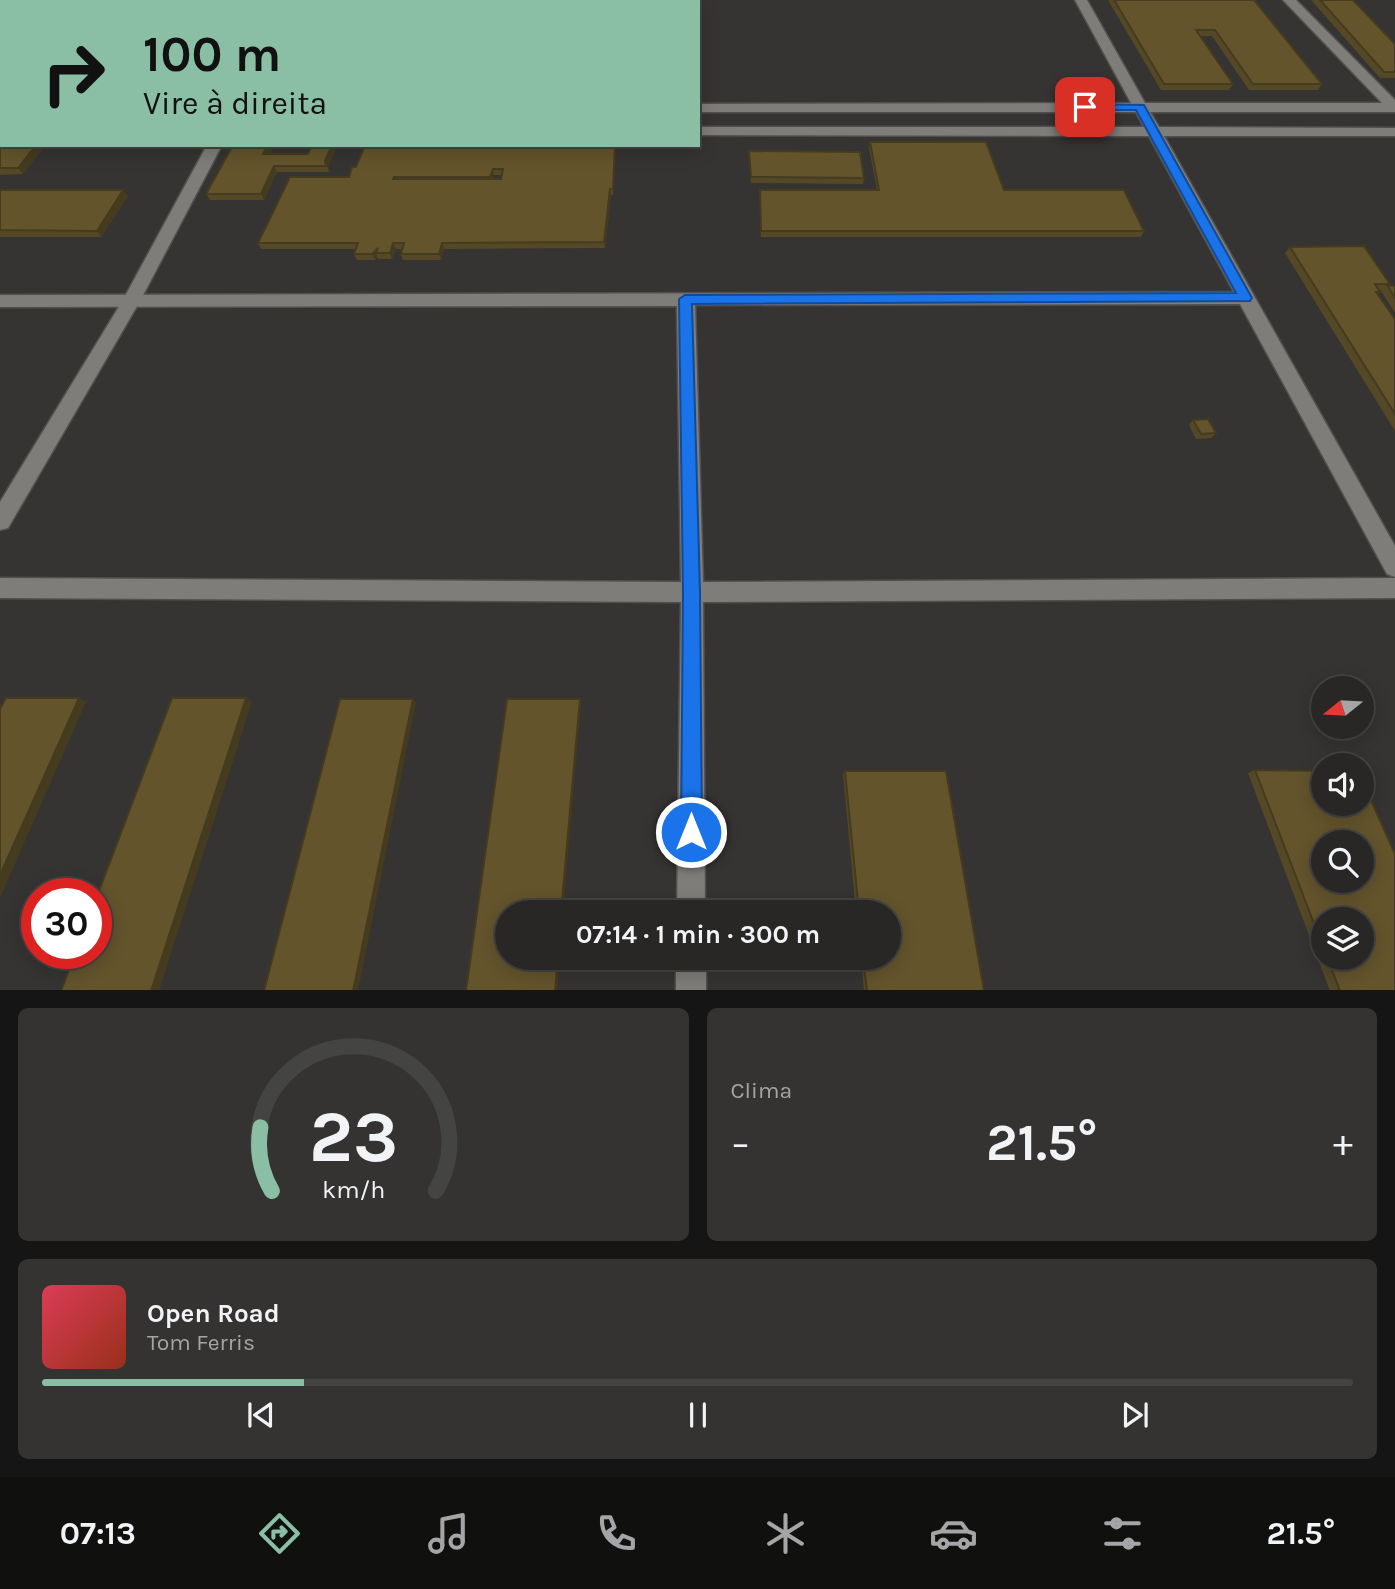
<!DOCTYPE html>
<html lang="pt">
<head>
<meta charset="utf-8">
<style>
  :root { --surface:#282726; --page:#343332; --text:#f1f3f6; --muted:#a5a5a7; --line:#444443; --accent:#8abfa5 }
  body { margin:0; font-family:Karla,sans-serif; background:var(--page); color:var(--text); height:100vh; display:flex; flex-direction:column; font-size:26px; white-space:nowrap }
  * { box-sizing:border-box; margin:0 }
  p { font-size:23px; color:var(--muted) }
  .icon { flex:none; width:38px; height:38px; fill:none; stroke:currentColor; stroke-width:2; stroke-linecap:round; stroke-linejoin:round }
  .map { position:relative; height:990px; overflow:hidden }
  .sheet { display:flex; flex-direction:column; gap:18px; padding:18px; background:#161515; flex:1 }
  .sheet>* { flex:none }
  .hud { position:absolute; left:0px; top:0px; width:700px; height:147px; box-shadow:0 4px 18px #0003,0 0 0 2px var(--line); background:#8abfa5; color:#111; overflow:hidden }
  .needle { width:46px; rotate:252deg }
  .controls { position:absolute; left:1311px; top:676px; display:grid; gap:14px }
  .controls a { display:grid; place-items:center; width:63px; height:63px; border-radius:50%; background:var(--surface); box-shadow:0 4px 18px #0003,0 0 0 2px var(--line); font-size:35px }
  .speed { position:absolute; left:21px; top:878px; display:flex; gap:14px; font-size:35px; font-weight:700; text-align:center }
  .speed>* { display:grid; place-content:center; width:91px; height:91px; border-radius:50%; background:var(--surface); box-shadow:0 4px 18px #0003,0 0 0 2px var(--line); line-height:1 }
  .speed .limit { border:10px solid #d22; background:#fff; color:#111 }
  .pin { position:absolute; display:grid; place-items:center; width:60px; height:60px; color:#fff; margin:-30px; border-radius:14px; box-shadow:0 4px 10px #0006 }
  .me { position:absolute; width:77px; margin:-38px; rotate:0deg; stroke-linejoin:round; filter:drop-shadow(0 0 5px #0008) }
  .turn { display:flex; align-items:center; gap:24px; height:147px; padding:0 28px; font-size:32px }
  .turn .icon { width:91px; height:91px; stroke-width:2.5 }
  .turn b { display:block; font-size:49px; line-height:60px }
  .big { font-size:52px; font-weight:700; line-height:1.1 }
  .sheet .tile { flex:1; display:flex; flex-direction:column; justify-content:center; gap:10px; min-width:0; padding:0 24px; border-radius:10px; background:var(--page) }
  .sheet .dial { align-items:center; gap:0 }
  .dial svg { height:182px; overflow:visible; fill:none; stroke:var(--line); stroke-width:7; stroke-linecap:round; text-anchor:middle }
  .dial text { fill:var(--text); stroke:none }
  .song { display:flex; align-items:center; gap:21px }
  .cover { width:84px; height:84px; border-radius:10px; background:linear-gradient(135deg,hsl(350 70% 55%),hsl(10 70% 35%)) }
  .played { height:7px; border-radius:4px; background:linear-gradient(90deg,var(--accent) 20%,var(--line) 20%) }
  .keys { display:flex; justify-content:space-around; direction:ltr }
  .heat { display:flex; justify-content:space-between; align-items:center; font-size:38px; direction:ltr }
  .sheet .tiles { flex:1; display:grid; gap:18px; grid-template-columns:1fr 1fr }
  .tile:last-child { grid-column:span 2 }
  .trip { position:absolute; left:495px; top:900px; width:406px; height:70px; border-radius:35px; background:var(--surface); box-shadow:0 4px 18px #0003,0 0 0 2px var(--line); font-weight:700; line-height:70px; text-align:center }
  .tabs { display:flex; height:112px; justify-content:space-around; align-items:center; background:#10100f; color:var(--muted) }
  .tabs .icon { width:49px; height:49px }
  .tabs .current { color:var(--accent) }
  .tabs b { font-size:32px; color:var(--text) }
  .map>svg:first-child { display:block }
</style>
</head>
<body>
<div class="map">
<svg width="1395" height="991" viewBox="0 0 1395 991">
  <rect width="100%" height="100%" fill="#353432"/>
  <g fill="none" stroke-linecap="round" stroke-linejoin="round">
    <!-- lane casing -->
    <g stroke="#51504e" stroke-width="3">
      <path id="lane" d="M584 0H596V2H584Z
        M207 145H222L140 301 8 528 0 530V502L123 300Z"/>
    </g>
    <!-- street casing -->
    <g stroke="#51504e" stroke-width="3">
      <path id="street" d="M1075 0H1087L1145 103H1382L1283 0H1296L1395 100V112H1150L1159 127 1395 128V136H1164L1395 546V577L1387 574 1240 304 695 305 703 582 1395 578V598L703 602 705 912H677L681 602 0 598V578L681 582 677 306 0 307V295L1234 292 1149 136 698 135V127H1144L1136 112H698V104L1131 103Z
        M0 104H2V112H0Z
        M0 127H2V135H0Z
        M676 957H706V991H676Z"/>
    </g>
    <!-- lane -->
    <use href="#lane" fill="#7e7d7a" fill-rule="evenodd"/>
    <!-- street -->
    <use href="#street" fill="#7e7d7a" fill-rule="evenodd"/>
  </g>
  <!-- wall -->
  <path fill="#554826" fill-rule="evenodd" d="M1108 0H1254L1322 84 1318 90H1249L1212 36H1201L1233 84 1229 90H1161Z
    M1311 0H1353L1395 44V78H1380Z
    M0 142 2 145H41L43 148 23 174 0 175Z
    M870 142 1004 190 1144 231 1141 237H761L760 190H877L869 148Z
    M312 145H337L328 167 329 172H277L264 200H210L206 194 270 154H308Z
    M615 148 613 195H611L605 248 444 249 441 260H403L401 254 402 249H396L392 259H378L377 257 375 260H357L354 254 355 249H261L258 243 349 177ZM494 175H502L501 179H493Z
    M749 151 864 178 863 184 751 183Z
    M0 190 128 196 101 237H0Z
    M1290 247 1390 284 1389 285 1395 286V313L1381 291 1383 290H1379L1380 292 1378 294 1395 319V431L1285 253Z
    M1193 420 1216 433 1211 438 1196 439 1189 425Z
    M1255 770 1395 991H1330L1248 773ZM1323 919 1362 957H1323Z
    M845 771 984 991H864L861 957H889V912H856L843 774Z"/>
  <!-- shaded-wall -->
  <path fill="#453b1f" d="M36 145H41L43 148 23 174 18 168Z
    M268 145H275L266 161 263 154Z
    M332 145H337L328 167 329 172 325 161Z
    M274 166 277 172 264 200 261 194Z
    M493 169 494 175 492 183 490 177Z
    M610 189 611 195 605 248 604 242Z
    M123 190 128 196 101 237 97 231Z
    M393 243 396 249 392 259 390 253Z
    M442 243 444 249 441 260 439 254Z
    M378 248 376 253 377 257 375 260 372 254Z
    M79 698 86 702 0 898V875Z
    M246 698 252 702 159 991H151Z
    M413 699 416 703 358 991H353Z
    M580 699 581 703 563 912H561Z
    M558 957H560L557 991H555Z"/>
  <!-- building -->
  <path fill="#63542c" stroke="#453b1f" stroke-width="2" fill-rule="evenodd" d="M1114 0H1254L1322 84H1253L1215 30H1196L1233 84H1164Z
    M1320 0H1353L1395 44V72H1384Z
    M0 142H2V145H36L18 168H0Z
    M870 142H986L1004 190H1124L1144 231H761L760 190H879Z
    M233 145H268L263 154H308L312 145H332L325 161 326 166H274L261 194H206Z
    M365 145H615L613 189H610L604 242 442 243 439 254H401L404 243H393L390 253H376L378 248 372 254H354L358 243H258L290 177H349L352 167H356ZM493 169H503L501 179H393L394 177H490Z
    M749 151 860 152 864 178 751 177Z
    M0 190H123L97 231 0 230Z
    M1364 246 1390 284H1375L1380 292H1376L1395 319V414L1290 247Z
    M1387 285 1395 286V298Z
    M1208 419 1216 433 1201 434 1193 420Z
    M6 698H79L0 875V709Z
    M172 698H246L151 991H61L75 954H96V899Z
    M340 699H413L353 991H264Z
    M507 699H580L561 912H508V957H558L555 991H466Z
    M1255 770 1323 771V803H1362V780L1395 854V991H1340L1327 957H1362V919H1323V947ZM1323 842H1362V880H1323Z
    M845 771H946L984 991H867L863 957H889V912H859Z"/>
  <!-- route -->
  <path fill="#1a73e8" stroke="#114b97" stroke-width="2" d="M1085 104 1144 105 1252 298 1250 301 692 304 700 592 702 832 699 839 691 842 684 839 681 832 683 592 679 299 685 295 1236 293 1136 110H1081V105Z"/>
</svg>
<div class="controls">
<a><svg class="needle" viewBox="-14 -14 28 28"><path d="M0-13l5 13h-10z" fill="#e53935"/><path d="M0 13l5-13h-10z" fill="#a5a5a7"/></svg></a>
<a><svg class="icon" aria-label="sound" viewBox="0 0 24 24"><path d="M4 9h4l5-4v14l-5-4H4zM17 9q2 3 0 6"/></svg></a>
<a><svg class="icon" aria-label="search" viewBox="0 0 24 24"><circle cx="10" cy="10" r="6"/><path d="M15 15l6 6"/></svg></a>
<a><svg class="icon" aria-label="layers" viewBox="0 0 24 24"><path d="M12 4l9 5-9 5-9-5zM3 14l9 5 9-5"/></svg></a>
</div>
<div class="speed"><div class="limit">30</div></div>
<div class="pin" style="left:1085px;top:107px;background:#d93025"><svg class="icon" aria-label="arrive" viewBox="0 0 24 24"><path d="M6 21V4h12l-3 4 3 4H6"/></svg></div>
<svg class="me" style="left:691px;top:832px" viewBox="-20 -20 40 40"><circle r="17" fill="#1a73e8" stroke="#fff" stroke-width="3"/><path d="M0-11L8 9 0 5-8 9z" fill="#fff"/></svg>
<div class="trip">07:14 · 1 min · 300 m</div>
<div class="hud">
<div class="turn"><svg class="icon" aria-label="right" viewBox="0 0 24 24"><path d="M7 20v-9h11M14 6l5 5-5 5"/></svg><div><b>100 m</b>Vire à direita</div></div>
</div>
</div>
<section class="sheet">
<div class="tiles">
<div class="tile dial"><svg viewBox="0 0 100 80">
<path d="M14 69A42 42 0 1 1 86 69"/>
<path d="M14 69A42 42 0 0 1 9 41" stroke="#8abfa5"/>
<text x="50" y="56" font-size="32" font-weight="700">23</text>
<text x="50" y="72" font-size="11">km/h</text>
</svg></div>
<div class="tile"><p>Clima</p>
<div class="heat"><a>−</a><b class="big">21.5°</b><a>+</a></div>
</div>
<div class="tile">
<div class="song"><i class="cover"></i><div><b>Open Road</b><p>Tom Ferris</p></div></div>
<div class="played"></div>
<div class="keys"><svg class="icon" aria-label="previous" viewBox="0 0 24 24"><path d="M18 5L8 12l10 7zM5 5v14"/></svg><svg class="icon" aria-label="pause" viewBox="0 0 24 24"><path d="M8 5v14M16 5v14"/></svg><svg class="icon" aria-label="next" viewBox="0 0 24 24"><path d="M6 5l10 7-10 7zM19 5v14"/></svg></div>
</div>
</div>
</section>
<nav class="tabs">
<b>07:13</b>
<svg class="icon current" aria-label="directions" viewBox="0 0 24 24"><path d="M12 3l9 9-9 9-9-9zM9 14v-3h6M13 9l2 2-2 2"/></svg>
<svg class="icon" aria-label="music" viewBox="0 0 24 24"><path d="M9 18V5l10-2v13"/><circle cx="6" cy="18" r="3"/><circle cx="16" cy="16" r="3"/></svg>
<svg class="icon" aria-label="phone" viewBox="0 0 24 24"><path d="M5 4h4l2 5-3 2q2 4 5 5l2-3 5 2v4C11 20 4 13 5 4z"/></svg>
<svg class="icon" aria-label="climate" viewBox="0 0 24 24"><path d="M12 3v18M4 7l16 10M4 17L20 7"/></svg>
<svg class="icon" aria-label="car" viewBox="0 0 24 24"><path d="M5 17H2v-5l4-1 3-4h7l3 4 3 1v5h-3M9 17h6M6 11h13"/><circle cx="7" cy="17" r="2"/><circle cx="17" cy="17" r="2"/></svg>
<svg class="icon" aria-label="filters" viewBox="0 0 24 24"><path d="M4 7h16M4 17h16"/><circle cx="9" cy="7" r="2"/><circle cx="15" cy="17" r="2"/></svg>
<b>21.5°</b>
</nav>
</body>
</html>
